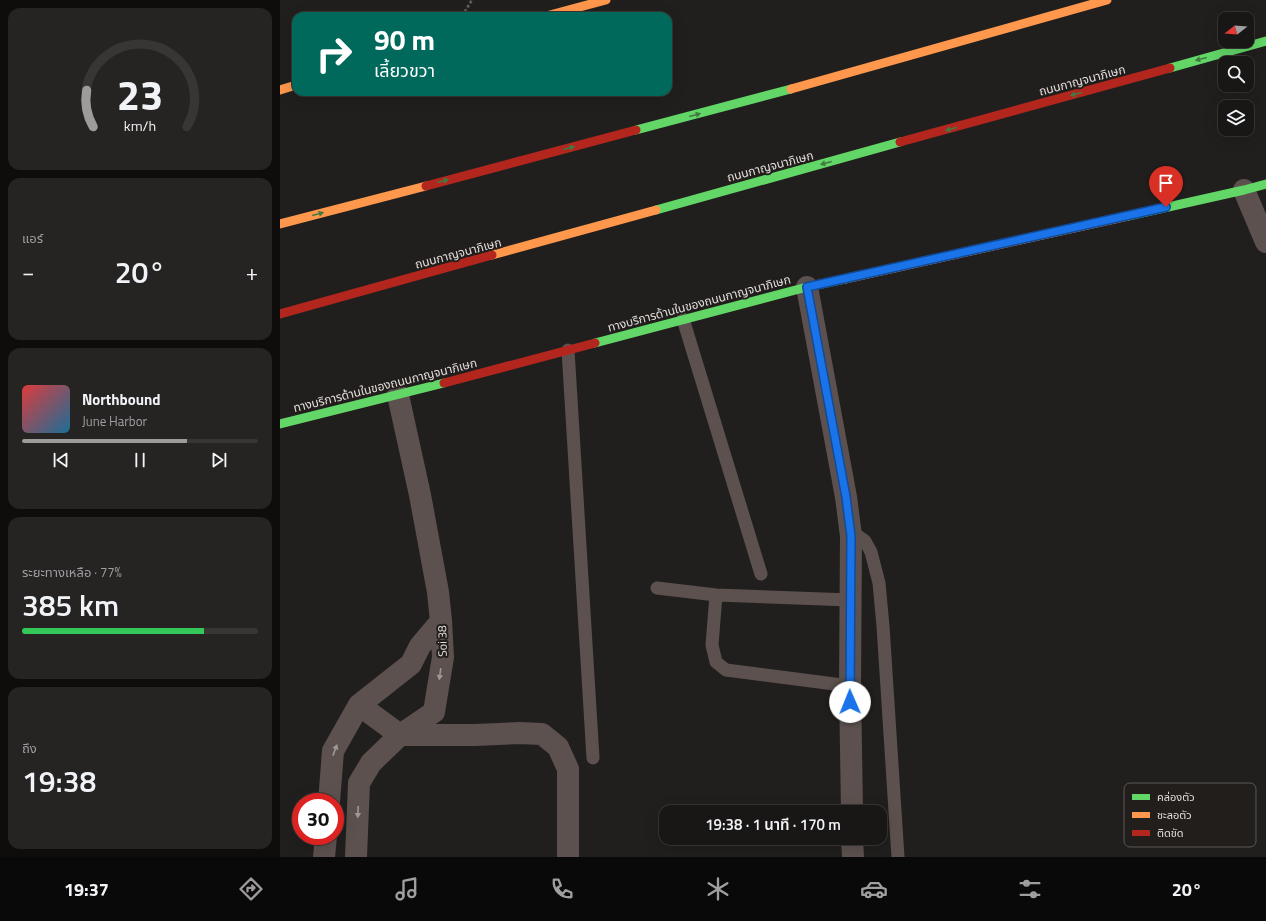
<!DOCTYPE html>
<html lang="th">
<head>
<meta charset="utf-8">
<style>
  :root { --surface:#191716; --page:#262423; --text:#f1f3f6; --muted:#9f9fa1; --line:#373635; --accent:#9e9b9a }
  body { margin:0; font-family:"Titillium Web","Noto Sans Thai",sans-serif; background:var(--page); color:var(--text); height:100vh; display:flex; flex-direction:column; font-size:15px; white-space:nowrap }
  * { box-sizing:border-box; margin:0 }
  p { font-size:13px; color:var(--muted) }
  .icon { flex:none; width:22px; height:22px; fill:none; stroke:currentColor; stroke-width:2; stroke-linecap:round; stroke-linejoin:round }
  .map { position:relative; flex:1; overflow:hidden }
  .sheet { display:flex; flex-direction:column; gap:8px; padding:8px; background:#0e0d0c; width:280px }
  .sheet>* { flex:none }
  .top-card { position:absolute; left:12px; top:12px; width:380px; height:84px; border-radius:12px; box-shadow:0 4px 16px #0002,0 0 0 1px var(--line); background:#00695c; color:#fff; overflow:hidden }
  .needle { width:26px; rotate:253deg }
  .tools { position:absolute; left:938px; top:12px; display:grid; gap:8px }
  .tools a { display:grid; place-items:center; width:36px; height:36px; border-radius:8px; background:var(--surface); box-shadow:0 4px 16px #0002,0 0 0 1px var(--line); font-size:20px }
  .speed { position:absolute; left:12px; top:793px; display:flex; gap:8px; font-size:20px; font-weight:700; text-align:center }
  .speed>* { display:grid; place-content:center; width:52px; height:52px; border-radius:50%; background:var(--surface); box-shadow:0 4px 16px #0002,0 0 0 1px var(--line); line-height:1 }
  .speed .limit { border:6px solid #d22; background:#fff; color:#111 }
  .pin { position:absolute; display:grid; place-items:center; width:34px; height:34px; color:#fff; margin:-41px -17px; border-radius:50% 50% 50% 0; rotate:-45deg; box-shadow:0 0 4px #0007 }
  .pin .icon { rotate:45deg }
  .me { position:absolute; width:44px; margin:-22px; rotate:359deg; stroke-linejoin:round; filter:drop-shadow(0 0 3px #0008) }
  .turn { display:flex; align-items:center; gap:14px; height:84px; padding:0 16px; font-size:18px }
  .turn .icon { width:52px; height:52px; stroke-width:2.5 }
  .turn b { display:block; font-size:28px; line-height:34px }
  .big { font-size:30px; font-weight:600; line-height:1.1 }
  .sheet .widget { flex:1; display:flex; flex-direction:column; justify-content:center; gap:6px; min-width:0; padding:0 14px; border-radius:12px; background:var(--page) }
  .sheet .dial { align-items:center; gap:0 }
  .dial svg { height:104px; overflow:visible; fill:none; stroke:var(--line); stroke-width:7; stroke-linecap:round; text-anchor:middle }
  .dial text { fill:var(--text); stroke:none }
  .song { display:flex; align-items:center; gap:12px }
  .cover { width:48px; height:48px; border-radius:6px; background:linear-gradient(135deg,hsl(0 70% 55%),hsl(200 70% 35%)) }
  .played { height:4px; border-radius:2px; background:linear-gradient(90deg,var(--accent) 70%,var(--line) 70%) }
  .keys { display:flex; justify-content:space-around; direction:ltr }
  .heat { display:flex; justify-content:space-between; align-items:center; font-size:22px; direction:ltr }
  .charge { height:6px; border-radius:3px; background:linear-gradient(90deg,#34c759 77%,var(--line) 0) }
  .trip { position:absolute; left:379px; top:805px; width:228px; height:40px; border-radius:12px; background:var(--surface); box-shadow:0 4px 16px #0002,0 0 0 1px var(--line); font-weight:600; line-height:40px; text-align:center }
  .dock { display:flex; height:64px; justify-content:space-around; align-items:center; background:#0a0909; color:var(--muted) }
  .dock .icon { width:28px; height:28px }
  .dock .on { color:var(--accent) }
  .dock b { font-size:18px; color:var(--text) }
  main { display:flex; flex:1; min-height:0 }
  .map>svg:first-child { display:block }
</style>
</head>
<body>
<main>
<section class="sheet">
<div class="widget dial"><svg viewBox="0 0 100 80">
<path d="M14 69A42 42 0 1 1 86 69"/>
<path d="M14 69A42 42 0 0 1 9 41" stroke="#9e9b9a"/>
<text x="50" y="56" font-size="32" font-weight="700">23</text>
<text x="50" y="72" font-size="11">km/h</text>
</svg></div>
<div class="widget"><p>แอร์</p>
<div class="heat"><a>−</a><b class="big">20°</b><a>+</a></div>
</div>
<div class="widget">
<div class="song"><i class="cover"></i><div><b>Northbound</b><p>June Harbor</p></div></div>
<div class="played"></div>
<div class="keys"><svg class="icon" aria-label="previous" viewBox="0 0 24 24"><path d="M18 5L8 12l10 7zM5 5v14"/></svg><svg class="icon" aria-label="pause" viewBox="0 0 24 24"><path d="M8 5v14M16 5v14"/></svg><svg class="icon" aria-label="next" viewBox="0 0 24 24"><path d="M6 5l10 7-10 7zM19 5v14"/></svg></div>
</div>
<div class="widget"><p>ระยะทางเหลือ · 77%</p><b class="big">385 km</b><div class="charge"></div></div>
<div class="widget"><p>ถึง</p><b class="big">19:38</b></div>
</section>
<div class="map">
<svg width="986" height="857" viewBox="0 0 986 857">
  <rect width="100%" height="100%" fill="#211f1d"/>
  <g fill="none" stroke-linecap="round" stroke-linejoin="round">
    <!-- path -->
    <path stroke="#625c5a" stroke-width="2.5" stroke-dasharray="3 2" stroke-linecap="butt" d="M182 16 192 0"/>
    <!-- lane -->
    <path stroke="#5c514f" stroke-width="13" d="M403 319 481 574
      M288 350 313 758
      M571 536H578L585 541 591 552 599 583 603 626 618 857
      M377 588 436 595 570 600
      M436 595 432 645 436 662 446 670 570 686"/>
    <!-- street -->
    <path stroke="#5c514f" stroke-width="22" d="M964 190 986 242
      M527 287 566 497 571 536 570 686 572 812
      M79 705 120 735H195L239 733 262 734 278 747 288 769V857
      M49 802 53 751 79 705 131 664 140 646 161 621
      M572 838 573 857
      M44 857 46 836
      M76 857 79 783 91 763 120 735 154 712 163 657 161 621 158 592 140 495 118 395"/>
    <!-- fast -->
    <path stroke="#63d668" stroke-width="9" d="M890 68 986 41
      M356 130 511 89
      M376 210 620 142
      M848 216 964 190 986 184
      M315 343 527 287 565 279
      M0 424 164 383"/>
    <!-- slow -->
    <path stroke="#ff974d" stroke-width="9" d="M266 16 326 0
      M511 89 827 0
      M0 90 16 85
      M0 224 146 186
      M212 255 376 210
      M565 279 848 216"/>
    <!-- jam -->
    <path stroke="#b3261e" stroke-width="9" d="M620 142 890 68
      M146 186 356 130
      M0 314 212 255
      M164 383 315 343"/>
  </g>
  <!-- one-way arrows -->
  <defs><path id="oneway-solid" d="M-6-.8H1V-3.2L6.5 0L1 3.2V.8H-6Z"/></defs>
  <g fill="#427a42">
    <use href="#oneway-solid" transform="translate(921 59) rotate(165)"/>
    <use href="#oneway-solid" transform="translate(796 94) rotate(165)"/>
    <use href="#oneway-solid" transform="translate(415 115) rotate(-15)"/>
    <use href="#oneway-solid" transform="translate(671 129) rotate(165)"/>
    <use href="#oneway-solid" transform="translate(289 148) rotate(-15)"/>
    <use href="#oneway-solid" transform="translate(546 163) rotate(165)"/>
    <use href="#oneway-solid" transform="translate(163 181) rotate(-15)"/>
    <use href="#oneway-solid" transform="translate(38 214) rotate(-15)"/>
  </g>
  <g fill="#9e9896">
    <use href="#oneway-solid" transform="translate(160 674) rotate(98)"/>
    <use href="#oneway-solid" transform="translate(55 750) rotate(-70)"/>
    <use href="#oneway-solid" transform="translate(78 812) rotate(92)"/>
  </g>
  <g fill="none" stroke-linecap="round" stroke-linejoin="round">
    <!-- route casing -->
    <g stroke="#114b97" stroke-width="10">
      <path id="route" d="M570 702 571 536 566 497 527 287 886 207"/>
    </g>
    <!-- route -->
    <use href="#route" stroke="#1a73e8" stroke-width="7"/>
  </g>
  <g text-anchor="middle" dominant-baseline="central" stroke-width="4" stroke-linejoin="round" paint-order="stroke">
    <!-- street labels -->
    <g font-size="12" fill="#e1dedd" stroke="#221e1c">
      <text transform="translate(802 80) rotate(-15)">ถนนกาญจนาภิเษก</text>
      <text transform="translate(490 166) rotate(-15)">ถนนกาญจนาภิเษก</text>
      <text transform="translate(178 253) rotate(-15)">ถนนกาญจนาภิเษก</text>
      <text transform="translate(419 303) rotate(-15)">ทางบริการด้านในของถนนกาญจนาภิเษก</text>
      <text transform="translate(105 385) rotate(-14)">ทางบริการด้านในของถนนกาญจนาภิเษก</text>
      <text transform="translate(162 641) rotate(-91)">Soi 38</text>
    </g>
  </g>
  <!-- legend -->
  <rect x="844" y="783" width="132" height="64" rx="6" fill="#221e1c" stroke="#5b5856" stroke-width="1"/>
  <rect x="852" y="794" width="18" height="6" fill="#63d668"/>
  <rect x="852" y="812" width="18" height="6" fill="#ff974d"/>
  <rect x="852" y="830" width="18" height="6" fill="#b3261e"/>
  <g font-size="11" fill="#e1dedd">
    <text x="877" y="801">คล่องตัว</text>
    <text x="877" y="819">ชะลอตัว</text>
    <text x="877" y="837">ติดขัด</text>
  </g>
</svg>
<div class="tools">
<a><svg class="needle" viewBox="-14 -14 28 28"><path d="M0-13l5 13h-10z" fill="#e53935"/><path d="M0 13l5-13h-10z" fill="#9f9fa1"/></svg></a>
<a><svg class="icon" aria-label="search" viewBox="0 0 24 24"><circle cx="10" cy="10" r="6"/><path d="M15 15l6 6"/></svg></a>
<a><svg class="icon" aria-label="layers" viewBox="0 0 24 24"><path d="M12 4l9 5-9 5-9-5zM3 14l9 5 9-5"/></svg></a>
</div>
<div class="speed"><div class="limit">30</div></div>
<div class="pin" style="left:886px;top:207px;background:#d93025"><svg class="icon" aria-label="arrive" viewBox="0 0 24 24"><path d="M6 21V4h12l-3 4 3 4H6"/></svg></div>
<svg class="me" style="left:570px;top:702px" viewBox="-20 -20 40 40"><circle r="19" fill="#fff"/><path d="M0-13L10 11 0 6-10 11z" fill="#1a73e8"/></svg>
<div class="trip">19:38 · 1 นาที · 170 m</div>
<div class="top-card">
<div class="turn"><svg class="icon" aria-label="right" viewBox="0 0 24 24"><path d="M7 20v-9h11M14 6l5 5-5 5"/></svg><div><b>90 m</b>เลี้ยวขวา</div></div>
</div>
</div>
</main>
<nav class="dock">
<b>19:37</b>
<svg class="icon on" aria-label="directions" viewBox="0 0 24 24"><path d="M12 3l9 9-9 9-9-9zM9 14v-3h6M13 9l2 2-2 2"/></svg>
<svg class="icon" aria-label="music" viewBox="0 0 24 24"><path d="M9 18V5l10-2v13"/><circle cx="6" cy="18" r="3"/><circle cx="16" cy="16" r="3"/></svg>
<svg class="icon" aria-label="phone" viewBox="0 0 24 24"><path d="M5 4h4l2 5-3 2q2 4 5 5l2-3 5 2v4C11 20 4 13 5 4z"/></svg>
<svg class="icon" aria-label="climate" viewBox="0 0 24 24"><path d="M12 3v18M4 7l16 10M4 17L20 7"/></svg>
<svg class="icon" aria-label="car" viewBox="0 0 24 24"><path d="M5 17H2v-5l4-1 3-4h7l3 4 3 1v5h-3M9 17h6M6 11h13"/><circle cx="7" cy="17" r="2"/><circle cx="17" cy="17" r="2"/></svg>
<svg class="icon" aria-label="filters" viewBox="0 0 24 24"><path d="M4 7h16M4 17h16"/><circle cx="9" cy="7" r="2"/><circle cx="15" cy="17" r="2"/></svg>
<b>20°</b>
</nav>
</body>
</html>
